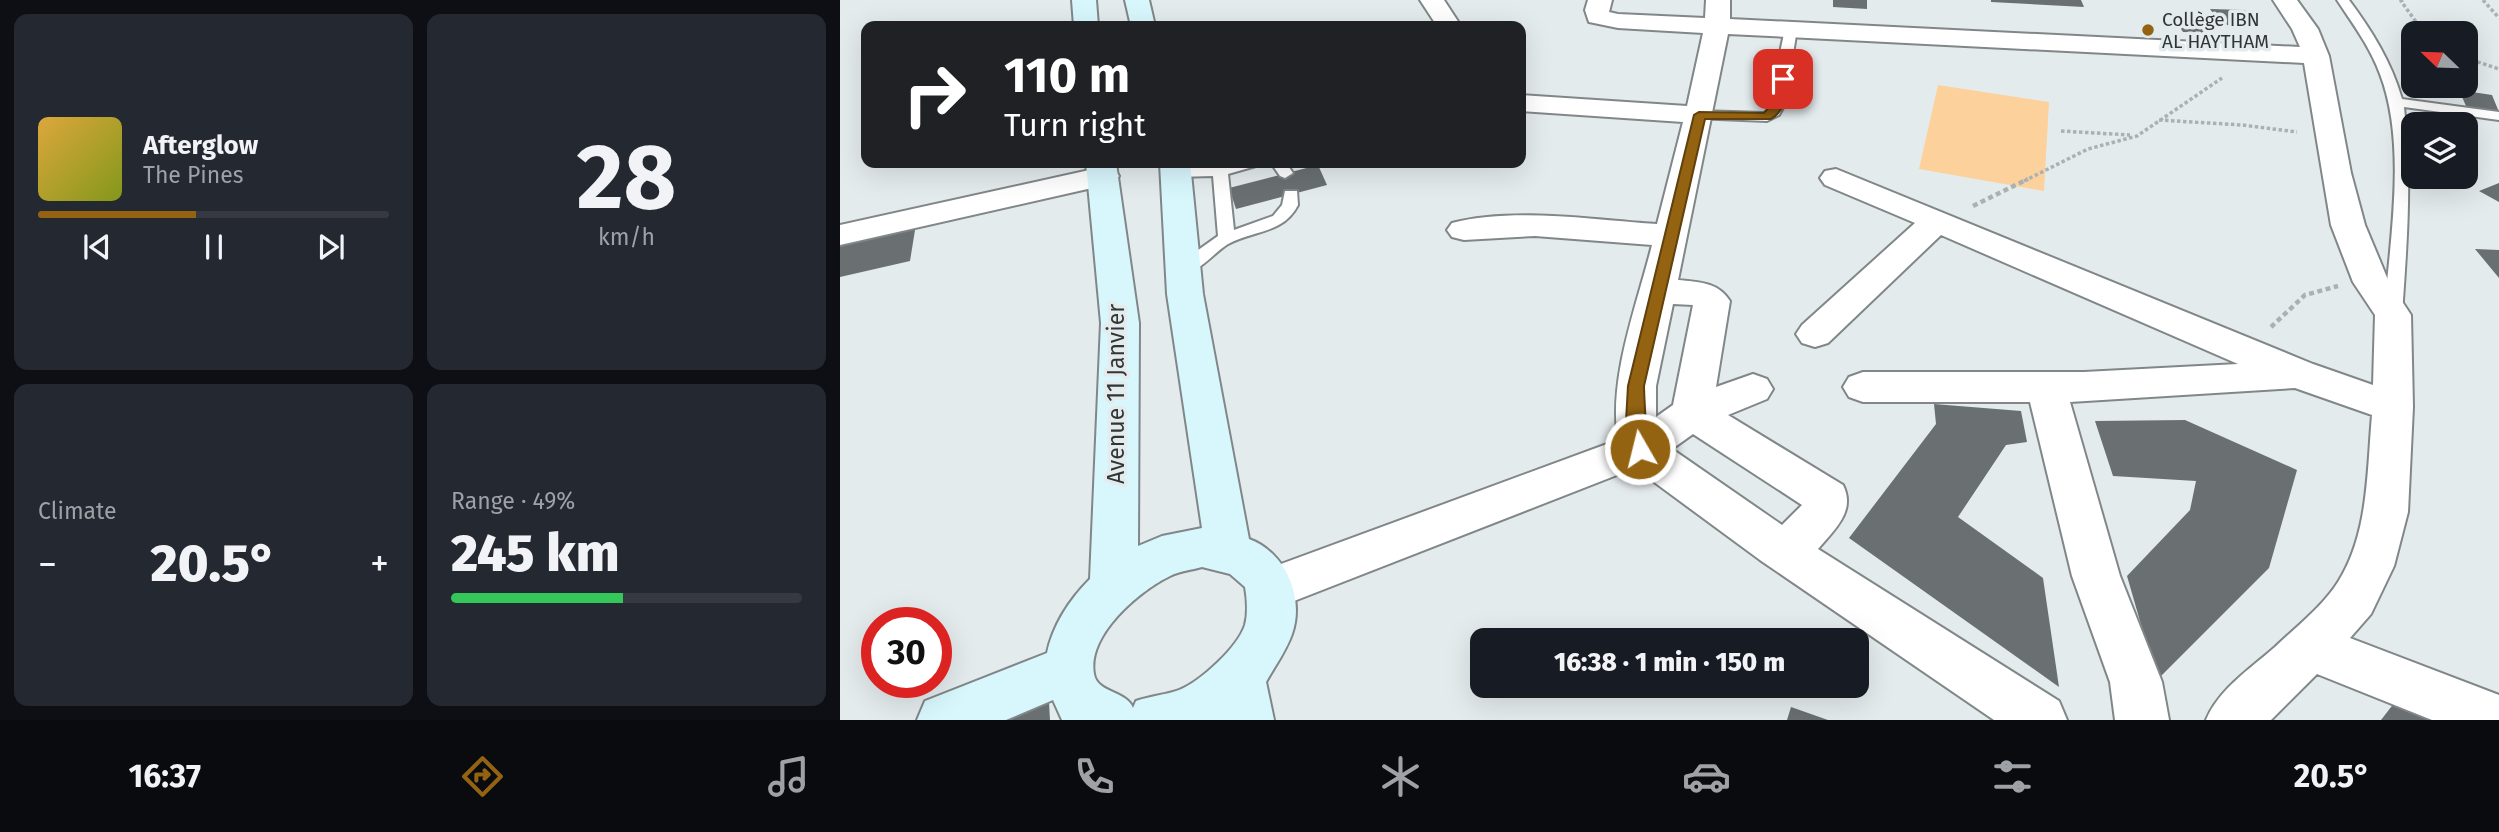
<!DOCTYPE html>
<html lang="en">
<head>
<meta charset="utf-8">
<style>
  :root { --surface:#171b24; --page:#242831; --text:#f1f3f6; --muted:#9ea1a6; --line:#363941; --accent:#936312 }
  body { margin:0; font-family:"Fira Sans",sans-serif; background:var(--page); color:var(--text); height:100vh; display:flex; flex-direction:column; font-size:26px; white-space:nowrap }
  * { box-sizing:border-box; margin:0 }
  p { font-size:23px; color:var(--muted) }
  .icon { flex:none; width:38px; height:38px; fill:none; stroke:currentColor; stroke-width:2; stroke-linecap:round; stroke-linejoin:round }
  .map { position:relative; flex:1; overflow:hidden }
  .panel { display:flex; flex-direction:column; gap:14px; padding:14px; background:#0d0f14; width:840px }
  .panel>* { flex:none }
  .hud { position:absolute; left:21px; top:21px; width:665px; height:147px; border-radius:14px; box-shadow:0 7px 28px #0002; background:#202124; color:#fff; overflow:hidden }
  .needle { width:46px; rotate:293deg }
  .controls { position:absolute; left:1561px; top:21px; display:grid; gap:14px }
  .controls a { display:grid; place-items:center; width:77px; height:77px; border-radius:14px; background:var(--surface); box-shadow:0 7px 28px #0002; font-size:35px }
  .speed { position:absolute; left:21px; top:607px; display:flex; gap:14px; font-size:35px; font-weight:700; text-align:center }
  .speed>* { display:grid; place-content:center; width:91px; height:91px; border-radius:50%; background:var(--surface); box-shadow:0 7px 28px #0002; line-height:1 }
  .speed .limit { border:10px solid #d22; background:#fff; color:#111 }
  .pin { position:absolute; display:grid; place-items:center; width:60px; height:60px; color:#fff; margin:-30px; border-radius:14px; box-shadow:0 4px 10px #0006 }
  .me { position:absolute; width:77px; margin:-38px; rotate:352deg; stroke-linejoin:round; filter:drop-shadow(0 0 5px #0008) }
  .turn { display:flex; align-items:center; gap:24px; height:147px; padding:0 28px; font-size:32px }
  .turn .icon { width:91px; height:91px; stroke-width:2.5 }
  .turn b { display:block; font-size:49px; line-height:60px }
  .big { font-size:52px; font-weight:800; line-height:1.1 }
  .panel .widget { flex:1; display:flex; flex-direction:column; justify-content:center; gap:10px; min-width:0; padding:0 24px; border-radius:14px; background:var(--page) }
  .panel .dial { align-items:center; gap:0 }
  .dial b { font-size:91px; line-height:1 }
  .song { display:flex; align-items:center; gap:21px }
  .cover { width:84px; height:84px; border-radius:10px; background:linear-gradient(135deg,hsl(40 70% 55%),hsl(70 70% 35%)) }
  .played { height:7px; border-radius:4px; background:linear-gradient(90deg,var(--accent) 45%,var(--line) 45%) }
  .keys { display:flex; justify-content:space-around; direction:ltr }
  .heat { display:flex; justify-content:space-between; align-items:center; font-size:38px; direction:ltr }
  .charge { height:10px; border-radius:5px; background:linear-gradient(90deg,#34c759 49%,var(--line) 0) }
  .panel .tiles { flex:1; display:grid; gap:14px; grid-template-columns:repeat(2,1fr) }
  .trip { position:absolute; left:630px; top:628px; width:399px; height:70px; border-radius:14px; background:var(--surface); box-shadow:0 7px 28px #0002; font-weight:800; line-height:70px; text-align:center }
  .tab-bar { display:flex; height:112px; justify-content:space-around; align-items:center; background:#090b0e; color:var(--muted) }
  .tab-bar .icon { width:49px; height:49px }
  .tab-bar .on { color:var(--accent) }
  .tab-bar b { font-size:32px; color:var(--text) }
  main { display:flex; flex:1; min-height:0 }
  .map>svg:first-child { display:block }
</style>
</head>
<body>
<main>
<section class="panel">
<div class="tiles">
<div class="widget">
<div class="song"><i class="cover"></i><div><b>Afterglow</b><p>The Pines</p></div></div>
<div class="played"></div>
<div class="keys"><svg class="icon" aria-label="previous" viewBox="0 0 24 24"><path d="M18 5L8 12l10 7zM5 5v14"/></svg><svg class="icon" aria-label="pause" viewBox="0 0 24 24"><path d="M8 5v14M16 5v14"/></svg><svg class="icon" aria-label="next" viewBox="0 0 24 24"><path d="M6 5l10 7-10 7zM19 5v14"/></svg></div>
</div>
<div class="widget dial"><b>28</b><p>km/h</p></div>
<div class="widget"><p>Climate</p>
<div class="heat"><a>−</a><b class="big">20.5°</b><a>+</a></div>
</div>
<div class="widget"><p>Range · 49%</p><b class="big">245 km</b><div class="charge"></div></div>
</div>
</section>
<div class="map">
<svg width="1659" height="720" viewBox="0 0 1659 720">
  <rect width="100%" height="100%" fill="#e4ebed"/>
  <!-- green -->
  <path fill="#fcd19b" d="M1098 85 1209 102 1204 191 1079 169Z"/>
  <!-- building -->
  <path fill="#6a7072" d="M993 0H1027V9L993 7Z
    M1151 0H1241L1244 7 1151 2Z
    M1370 9 1405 10 1417 26 1382 25Z
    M1339 26H1368L1373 33 1343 32Z
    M1619 90 1652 95 1659 112 1626 106Z
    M478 165 487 185 396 209 389 188Z
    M1659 183V202L1639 191Z
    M76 224 70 261 0 277V242Z
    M1635 249 1659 250V278Z
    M1094 404 1181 411 1187 442 1166 445 1118 517 1203 578 1219 687 1009 538 1096 424Z
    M1345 420 1457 470 1429 568 1317 680 1287 576 1350 510 1356 481 1273 476 1255 421Z
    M1565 689 1628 720H1541Z
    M199 698 209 702 210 720H148Z
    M951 707 988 720H947Z"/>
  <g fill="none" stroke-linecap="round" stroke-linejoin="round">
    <!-- lane casing -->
    <g stroke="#818788" stroke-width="4">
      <path id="lane" d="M1497 0H1509C1532 31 1551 61 1562 99L1659 112V120L1564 107C1572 176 1567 245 1562 314L1559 318H1547L1544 314C1550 240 1567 144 1540 74 1530 47 1513 24 1497 0Z
        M951 25 957 29 945 104 939 115 927 121 854 118 852 115 859 111 924 113 928 110 945 29Z
        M394 163H419L416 166 388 174 394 230 433 216 442 205 445 191H457L458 205C443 234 414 230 388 244 373 253 355 278 337 273L334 269 337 265 378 236 373 176 336 177 328 172C339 163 377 167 394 163Z
        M431 163H446L453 173 445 178 440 176Z"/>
    </g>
    <!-- street casing -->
    <g stroke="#818788" stroke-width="4">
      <path id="street" d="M580 0H604L621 26H597Z
        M748 0H772L769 12 778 14 865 18 866 0H890V19L1460 47 1452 29 1433 0H1457L1478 29 1489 56 1511 173 1525 225 1548 280 1571 315 1573 407 1568 512 1554 566 1531 614 1510 638 1659 695V720H1592L1477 674 1431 720H1366C1379 689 1410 669 1435 647 1456 627 1483 606 1498 582 1529 533 1527 470 1532 415L1455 388 1230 402 1280 576 1322 682 1329 720H1275L1270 682 1232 576 1190 402H1023L1009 397 1003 387 1009 377 1023 372H1244L1398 364 1101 235 988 343 975 347 962 343 956 334 962 325 1075 223 985 185 980 178 985 171 996 169 1473 364 1533 385 1535 315 1513 282 1491 225 1464 63 888 34 838 280C859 282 878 282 890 301L876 387 913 374 927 379 933 389 927 399 888 415 1003 485C1016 511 995 529 978 549L1219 701 1227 720H1154L920 560 795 468 431 610 414 604 407 589 414 574 778 440C768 378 797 305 812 245L695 236 624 240 612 237 607 230 612 223C673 207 755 220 817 224L843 122 681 111V95L847 106 863 33 778 28 749 22 745 10ZM833 304 853 305 833 405 816 417V386ZM853 434 962 505 942 525 832 449Z
        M263 167 274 169 279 176 274 183 0 245V225Z"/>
    </g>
    <!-- secondary casing -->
    <g stroke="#818788" stroke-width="4">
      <path id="secondary" d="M232 0H256L258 26H234Z
        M285 0H309L315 26H291Z
        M246 163H276L299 323 298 546 322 536 362 528 327 294 320 163H350L363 294 409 539C445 552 465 597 452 634 446 651 435 666 426 682L434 720H222L213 700 166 720H77L85 701 207 653C213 625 230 599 250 579L261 323ZM362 567 390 574 405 587C407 598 408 614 405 625 398 647 360 682 339 690 325 695 310 696 296 701L293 708C287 691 257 693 254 674 247 635 299 591 330 576 339 571 352 570 362 567Z"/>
    </g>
    <!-- path-far1 -->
    <path stroke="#abb1b2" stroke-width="3.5" stroke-dasharray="3.5 2.5" stroke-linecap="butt" d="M1563 0 1561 1 1584 33
      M1643 0 1659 18
      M1626 58 1659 69
      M1319 120 1402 125 1457 132
      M1221 131 1290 135
      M1184 181 1248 149 1297 136 1382 78"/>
    <!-- path -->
    <path stroke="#abb1b2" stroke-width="4.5" stroke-dasharray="5 3.5" stroke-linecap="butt" d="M1133 206 1188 179
      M1431 327 1465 295 1498 286"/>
    <!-- lane -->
    <use href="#lane" fill="#fff" fill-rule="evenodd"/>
    <!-- street -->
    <use href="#street" fill="#fff" fill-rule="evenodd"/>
    <!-- secondary -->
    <use href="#secondary" fill="#d8f7fd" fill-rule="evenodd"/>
  </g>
  <!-- route -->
  <path fill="#936312" stroke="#60400c" stroke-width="2" d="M943 76 948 79C946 95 946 110 931 119H865L804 386C804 399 808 448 806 453H793L786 421 788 386 854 115 859 112 924 113 932 104 937 79Z"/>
  <!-- markers -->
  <circle fill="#936312" stroke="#e4ebed" stroke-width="2.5" cx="1308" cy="30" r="7"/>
  <g text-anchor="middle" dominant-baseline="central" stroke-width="7" stroke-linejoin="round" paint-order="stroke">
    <!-- far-poi labels -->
    <g font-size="19" fill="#323535" stroke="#e4ebed" text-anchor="start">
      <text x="1322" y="19">Collège IBN<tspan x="1322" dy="22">AL HAYTHAM</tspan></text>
    </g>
    <!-- street labels -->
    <g font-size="23" fill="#323535" stroke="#e4ebed">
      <text transform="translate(276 394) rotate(-90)">Avenue 11 Janvier</text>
    </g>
  </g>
</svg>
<div class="controls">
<a><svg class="needle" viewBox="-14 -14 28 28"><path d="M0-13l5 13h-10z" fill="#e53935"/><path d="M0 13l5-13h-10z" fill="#9ea1a6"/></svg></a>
<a><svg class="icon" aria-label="layers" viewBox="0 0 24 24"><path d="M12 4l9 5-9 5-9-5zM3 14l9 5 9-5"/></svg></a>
</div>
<div class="speed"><div class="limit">30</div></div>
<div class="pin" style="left:943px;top:79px;background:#d93025"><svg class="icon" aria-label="arrive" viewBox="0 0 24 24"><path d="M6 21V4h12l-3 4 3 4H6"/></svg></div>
<svg class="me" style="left:800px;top:449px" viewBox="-20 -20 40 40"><circle r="17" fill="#936312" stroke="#fff" stroke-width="3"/><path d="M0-11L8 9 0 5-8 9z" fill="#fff"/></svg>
<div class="trip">16:38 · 1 min · 150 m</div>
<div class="hud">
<div class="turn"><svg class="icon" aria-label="right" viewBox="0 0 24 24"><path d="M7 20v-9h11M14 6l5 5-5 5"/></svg><div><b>110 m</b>Turn right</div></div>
</div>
</div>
</main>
<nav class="tab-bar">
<b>16:37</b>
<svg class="icon on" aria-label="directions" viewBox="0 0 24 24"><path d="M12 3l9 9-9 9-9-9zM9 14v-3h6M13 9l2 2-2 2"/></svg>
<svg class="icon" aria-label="music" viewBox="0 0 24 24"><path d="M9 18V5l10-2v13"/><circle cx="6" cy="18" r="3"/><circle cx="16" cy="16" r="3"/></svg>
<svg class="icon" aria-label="phone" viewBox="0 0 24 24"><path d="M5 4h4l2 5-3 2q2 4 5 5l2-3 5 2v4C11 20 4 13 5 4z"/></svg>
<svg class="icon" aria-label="climate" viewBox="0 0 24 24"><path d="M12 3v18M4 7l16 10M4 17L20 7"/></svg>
<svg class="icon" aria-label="car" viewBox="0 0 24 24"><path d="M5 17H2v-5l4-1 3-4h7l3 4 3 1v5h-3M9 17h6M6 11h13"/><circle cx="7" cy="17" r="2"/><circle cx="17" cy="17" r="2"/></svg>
<svg class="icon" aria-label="filters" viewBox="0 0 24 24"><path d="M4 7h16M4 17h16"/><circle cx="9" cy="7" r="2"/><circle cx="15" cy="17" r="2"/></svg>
<b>20.5°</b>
</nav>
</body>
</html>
